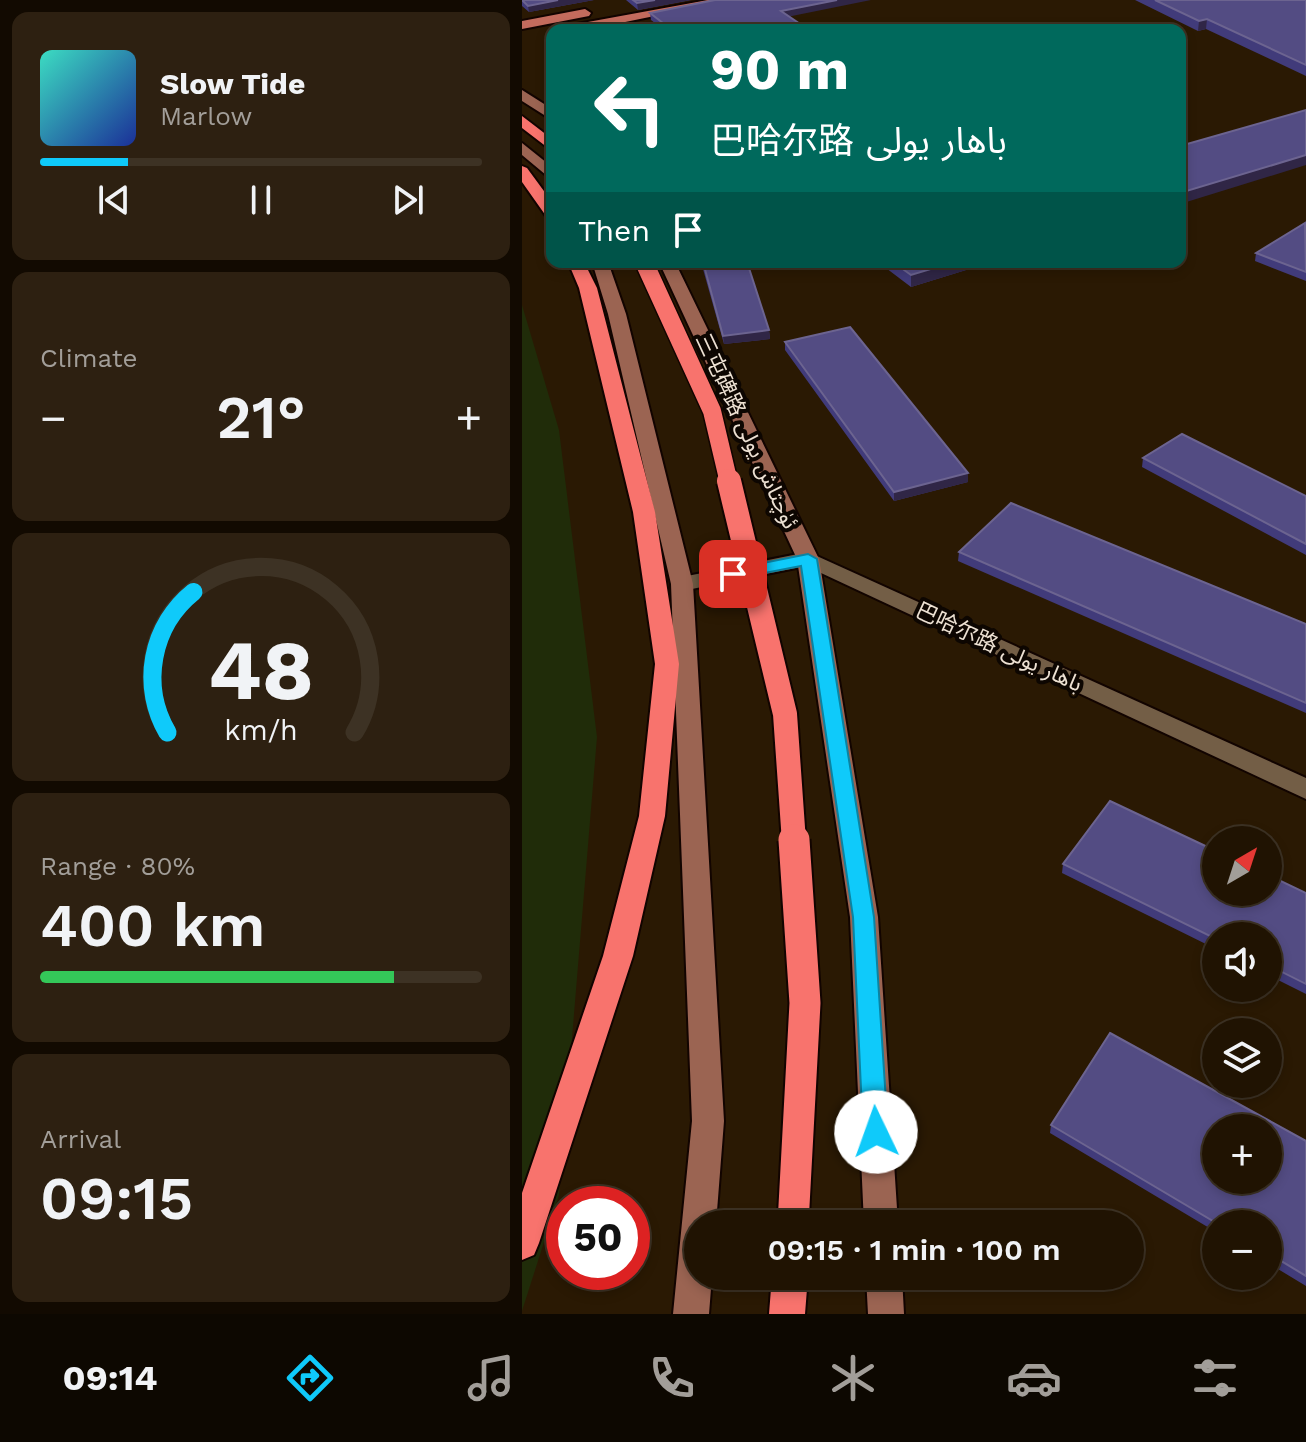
<!DOCTYPE html>
<html lang="en">
<head>
<meta charset="utf-8">
<style>
  :root { --surface:#201302; --page:#2d2011; --text:#f1f3f6; --muted:#a29e99; --line:#3d3224; --accent:#0fcafa }
  body { margin:0; font-family:"Work Sans","Noto Sans Arabic","Noto Sans SC",sans-serif; background:var(--page); color:var(--text); height:100vh; display:flex; flex-direction:column; font-size:30px; white-space:nowrap }
  * { box-sizing:border-box; margin:0 }
  p { font-size:26px; color:var(--muted) }
  .icon { flex:none; width:44px; height:44px; fill:none; stroke:currentColor; stroke-width:2; stroke-linecap:round; stroke-linejoin:round }
  .map { position:relative; flex:1; overflow:hidden }
  .drawer { display:flex; flex-direction:column; gap:12px; padding:12px; background:#120a01; width:522px }
  .drawer>* { flex:none }
  .banner { position:absolute; left:24px; top:24px; width:640px; height:244px; border-radius:16px; box-shadow:0 4px 12px #0003,0 0 0 2px var(--line); background:#00695c; color:#fff; overflow:hidden }
  .needle { width:52px; rotate:39deg }
  .tools { position:absolute; left:680px; top:826px; display:grid; gap:16px }
  .tools a { display:grid; place-items:center; width:80px; height:80px; border-radius:50%; background:var(--surface); box-shadow:0 4px 12px #0003,0 0 0 2px var(--line); font-size:40px }
  .speed { position:absolute; left:24px; top:1186px; display:flex; gap:16px; font-size:40px; font-weight:700; text-align:center }
  .speed>* { display:grid; place-content:center; width:104px; height:104px; border-radius:50%; background:var(--surface); box-shadow:0 4px 12px #0003,0 0 0 2px var(--line); line-height:1 }
  .speed .limit { border:12px solid #d22; background:#fff; color:#111 }
  .pin { position:absolute; display:grid; place-items:center; width:68px; height:68px; color:#fff; margin:-34px; border-radius:16px; box-shadow:0 4px 12px #0006 }
  .me { position:absolute; width:88px; margin:-44px; rotate:357deg; stroke-linejoin:round; filter:drop-shadow(0 0 6px #0008) }
  .turn { display:flex; align-items:center; gap:28px; height:168px; padding:0 32px; font-size:36px }
  .turn .icon { width:104px; height:104px; stroke-width:2.5 }
  .turn b { display:block; font-size:56px; line-height:68px }
  .then { display:flex; align-items:center; height:76px; padding:0 32px; background:#0003; gap:16px; font-size:30px }
  .big { font-size:60px; font-weight:600; line-height:1.1 }
  .drawer .tile { flex:1; display:flex; flex-direction:column; justify-content:center; gap:12px; min-width:0; padding:0 28px; border-radius:16px; background:var(--page) }
  .drawer .dial { align-items:center; gap:0 }
  .dial svg { height:208px; overflow:visible; fill:none; stroke:var(--line); stroke-width:7; stroke-linecap:round; text-anchor:middle }
  .dial text { fill:var(--text); stroke:none }
  .song { display:flex; align-items:center; gap:24px }
  .cover { width:96px; height:96px; border-radius:12px; background:linear-gradient(135deg,hsl(170 70% 55%),hsl(230 70% 35%)) }
  .played { height:8px; border-radius:4px; background:linear-gradient(90deg,var(--accent) 20%,var(--line) 20%) }
  .keys { display:flex; justify-content:space-around; direction:ltr }
  .heat { display:flex; justify-content:space-between; align-items:center; font-size:44px; direction:ltr }
  .charge { height:12px; border-radius:6px; background:linear-gradient(90deg,#34c759 80%,var(--line) 0) }
  .trip { position:absolute; left:162px; top:1210px; width:460px; height:80px; border-radius:40px; background:var(--surface); box-shadow:0 4px 12px #0003,0 0 0 2px var(--line); font-weight:600; line-height:80px; text-align:center }
  .menu { display:flex; height:128px; justify-content:space-around; align-items:center; background:#0d0801; color:var(--muted) }
  .menu .icon { width:56px; height:56px }
  .menu .current { color:var(--accent) }
  .menu b { font-size:36px; color:var(--text) }
  main { display:flex; flex:1; min-height:0 }
  .map>svg:first-child { display:block }
</style>
</head>
<body>
<main>
<section class="drawer">
<div class="tile">
<div class="song"><i class="cover"></i><div><b>Slow Tide</b><p>Marlow</p></div></div>
<div class="played"></div>
<div class="keys"><svg class="icon" aria-label="previous" viewBox="0 0 24 24"><path d="M18 5L8 12l10 7zM5 5v14"/></svg><svg class="icon" aria-label="pause" viewBox="0 0 24 24"><path d="M8 5v14M16 5v14"/></svg><svg class="icon" aria-label="next" viewBox="0 0 24 24"><path d="M6 5l10 7-10 7zM19 5v14"/></svg></div>
</div>
<div class="tile"><p>Climate</p>
<div class="heat"><a>−</a><b class="big">21°</b><a>+</a></div>
</div>
<div class="tile dial"><svg viewBox="0 0 100 80">
<path d="M14 69A42 42 0 1 1 86 69"/>
<path d="M14 69A42 42 0 0 1 24 15" stroke="#0fcafa"/>
<text x="50" y="56" font-size="32" font-weight="700">48</text>
<text x="50" y="72" font-size="11">km/h</text>
</svg></div>
<div class="tile"><p>Range · 80%</p><b class="big">400 km</b><div class="charge"></div></div>
<div class="tile"><p>Arrival</p><b class="big">09:15</b></div>
</section>
<div class="map">
<svg width="784" height="1314" viewBox="0 0 784 1314">
  <rect width="100%" height="100%" fill="#2a1903"/>
  <!-- green -->
  <path fill="#202c09" d="M0 305 37 430 75 737 37 1195 0 1311Z"/>
  <g fill="none" stroke-linecap="round" stroke-linejoin="round">
    <!-- street casing -->
    <g stroke="#120400" stroke-width="4">
      <path id="street" d="M286 552 784 778V799L284 566 160 591 152 589 149 584 152 579 160 577Z"/>
    </g>
    <!-- secondary casing -->
    <g stroke="#120400" stroke-width="4">
      <path id="secondary" d="M0 90 30 109V120L0 101Z
        M0 143 30 167V180L0 155Z
        M70 262H86L104 314 171 584 202 1121 194 1224H176V1276H190L187 1314H151L170 1121 149 584 86 314Z
        M137 262H153L297 559 356 917 376 1224H342L328 917 275 559Z
        M344 1276H380L382 1314H346Z"/>
    </g>
    <!-- primary casing -->
    <g stroke="#120400" stroke-width="4">
      <path id="primary" d="M186 0H211L64 30H38L44 26Z
        M63 9 69 13 67 16 0 29V21Z"/>
    </g>
    <!-- highway casing -->
    <g stroke="#120400" stroke-width="4">
      <path id="highway" d="M0 116 30 139V151L0 128Z
        M0 166 5 168 30 202V218L24 216 0 182Z
        M46 262H62L75 288 133 512 157 664 143 816 111 956 17 1243 12 1255 0 1260V1193L81 956 117 816 133 664 111 512 57 288Z
        M250 1276H286L283 1314H247Z"/>
    </g>
    <!-- street -->
    <use href="#street" fill="#735e46" fill-rule="evenodd"/>
    <!-- secondary -->
    <use href="#secondary" fill="#9b6452" fill-rule="evenodd"/>
    <!-- primary -->
    <use href="#primary" fill="#c36b5d" fill-rule="evenodd"/>
    <!-- highway -->
    <use href="#highway" fill="#f8736d" fill-rule="evenodd"/>
    <!-- highway-bridge-far2 casing -->
    <g stroke="#120400" stroke-width="21" stroke-linecap="butt">
      <path id="highway-bridge-far2" d="M122 262 190 411 207 483"/>
    </g>
    <!-- highway-bridge-far1 casing -->
    <g stroke="#120400" stroke-width="28" stroke-linecap="butt">
      <path id="highway-bridge-far1" d="M207 481 263 714 272 842"/>
    </g>
    <!-- highway-bridge casing -->
    <g stroke="#120400" stroke-width="35" stroke-linecap="butt">
      <path id="highway-bridge" d="M271 1224 283 1003 272 840"/>
    </g>
    <!-- highway-bridge-far2 -->
    <use href="#highway-bridge-far2" stroke="#f8736d" stroke-width="18"/>
    <!-- highway-bridge-far1 -->
    <use href="#highway-bridge-far1" stroke="#f8736d" stroke-width="24"/>
    <!-- highway-bridge -->
    <use href="#highway-bridge" stroke="#f8736d" stroke-width="31"/>
  </g>
  <!-- wall -->
  <path fill="#413b7a" d="M0 0H72L7 12 0 6Z
    M104 0H169L116 10Z
    M613 0H784V76L684 29 676 31Z
    M128 13 267 16 287 30H142L129 20Z
    M784 223V281L733 261 734 253Z
    M179 262H225L247 330 248 339 202 344Z
    M356 262H470L389 287Z
    M263 342 446 482 372 501 263 350Z
    M621 458 784 496V555L620 467Z
    M437 552 784 624V713L436 561Z
    M541 864 784 893V994L746 975V936H694V949L540 873Z
    M529 1125 784 1141V1286L746 1263V1224H694V1232L528 1133Z"/>
  <!-- shaded-wall -->
  <path fill="#302646" d="M36 0H72L7 12 6 6Z
    M133 0H169L116 10 115 3Z
    M315 0H349L260 18 259 11Z
    M685 19 684 29 676 31 677 21Z
    M784 155V165L658 204V193Z
    M432 262H470L389 287V275Z
    M247 330 248 339 202 344 201 336Z
    M446 473V482L372 501V492Z"/>
  <!-- building -->
  <path fill="#534c83" stroke="#6c6490" stroke-width="2" fill-rule="evenodd" d="M0 0H36L6 6Z
    M111 0H133L115 3Z
    M193 0H315L259 11 287 30H150L128 13Z
    M633 0H784V65L685 19 677 21Z
    M784 110V155L658 193V146Z
    M783 223 784 272 734 253Z
    M181 262H225L247 330 201 336Z
    M371 262H432L389 275Z
    M328 327 446 473 372 492 263 342Z
    M660 434 784 496V544L621 458Z
    M489 503 784 624V703L437 552Z
    M588 801 694 851V892H746V875L784 893V984L746 965V936H694V939L541 864Z
    M588 1033 784 1141V1276L746 1253V1224H696L529 1125ZM694 1128H746V1180H694Z"/>
  <!-- route -->
  <path fill="#0fcafa" stroke="#0a83a2" stroke-width="2" d="M286 554 295 559 352 917 366 1132 362 1140 354 1143 345 1140 341 1132 331 917 279 566 211 579 202 574 211 569Z"/>
  <g text-anchor="middle" dominant-baseline="central" stroke-width="8" stroke-linejoin="round" paint-order="stroke">
    <!-- street labels -->
    <g font-size="22" fill="#ede1d3" stroke="#0d0601">
      <text transform="translate(225 431) rotate(65)">三屯碑路 ئۈچتاش يولى</text>
      <text transform="translate(477 647) rotate(25)">巴哈尔路 باھار يولى</text>
    </g>
  </g>
</svg>
<div class="tools">
<a><svg class="needle" viewBox="-14 -14 28 28"><path d="M0-13l5 13h-10z" fill="#e53935"/><path d="M0 13l5-13h-10z" fill="#a29e99"/></svg></a>
<a><svg class="icon" aria-label="sound" viewBox="0 0 24 24"><path d="M4 9h4l5-4v14l-5-4H4zM17 9q2 3 0 6"/></svg></a>
<a><svg class="icon" aria-label="layers" viewBox="0 0 24 24"><path d="M12 4l9 5-9 5-9-5zM3 14l9 5 9-5"/></svg></a>
<a>+</a>
<a>−</a>
</div>
<div class="speed"><div class="limit">50</div></div>
<div class="pin" style="left:211px;top:574px;background:#d93025"><svg class="icon" aria-label="arrive" viewBox="0 0 24 24"><path d="M6 21V4h12l-3 4 3 4H6"/></svg></div>
<svg class="me" style="left:354px;top:1132px" viewBox="-20 -20 40 40"><circle r="19" fill="#fff"/><path d="M0-13L10 11 0 6-10 11z" fill="#0fcafa"/></svg>
<div class="trip">09:15 · 1 min · 100 m</div>
<div class="banner">
<div class="turn"><svg class="icon" aria-label="left" viewBox="0 0 24 24"><path d="M17 20v-9H6M10 6l-5 5 5 5"/></svg><div><b>90 m</b>巴哈尔路 باھار يولى</div></div>
<div class="then">Then<svg class="icon" aria-label="arrive" viewBox="0 0 24 24"><path d="M6 21V4h12l-3 4 3 4H6"/></svg></div>
</div>
</div>
</main>
<nav class="menu">
<b>09:14</b>
<svg class="icon current" aria-label="directions" viewBox="0 0 24 24"><path d="M12 3l9 9-9 9-9-9zM9 14v-3h6M13 9l2 2-2 2"/></svg>
<svg class="icon" aria-label="music" viewBox="0 0 24 24"><path d="M9 18V5l10-2v13"/><circle cx="6" cy="18" r="3"/><circle cx="16" cy="16" r="3"/></svg>
<svg class="icon" aria-label="phone" viewBox="0 0 24 24"><path d="M5 4h4l2 5-3 2q2 4 5 5l2-3 5 2v4C11 20 4 13 5 4z"/></svg>
<svg class="icon" aria-label="climate" viewBox="0 0 24 24"><path d="M12 3v18M4 7l16 10M4 17L20 7"/></svg>
<svg class="icon" aria-label="car" viewBox="0 0 24 24"><path d="M5 17H2v-5l4-1 3-4h7l3 4 3 1v5h-3M9 17h6M6 11h13"/><circle cx="7" cy="17" r="2"/><circle cx="17" cy="17" r="2"/></svg>
<svg class="icon" aria-label="filters" viewBox="0 0 24 24"><path d="M4 7h16M4 17h16"/><circle cx="9" cy="7" r="2"/><circle cx="15" cy="17" r="2"/></svg>
</nav>
</body>
</html>
